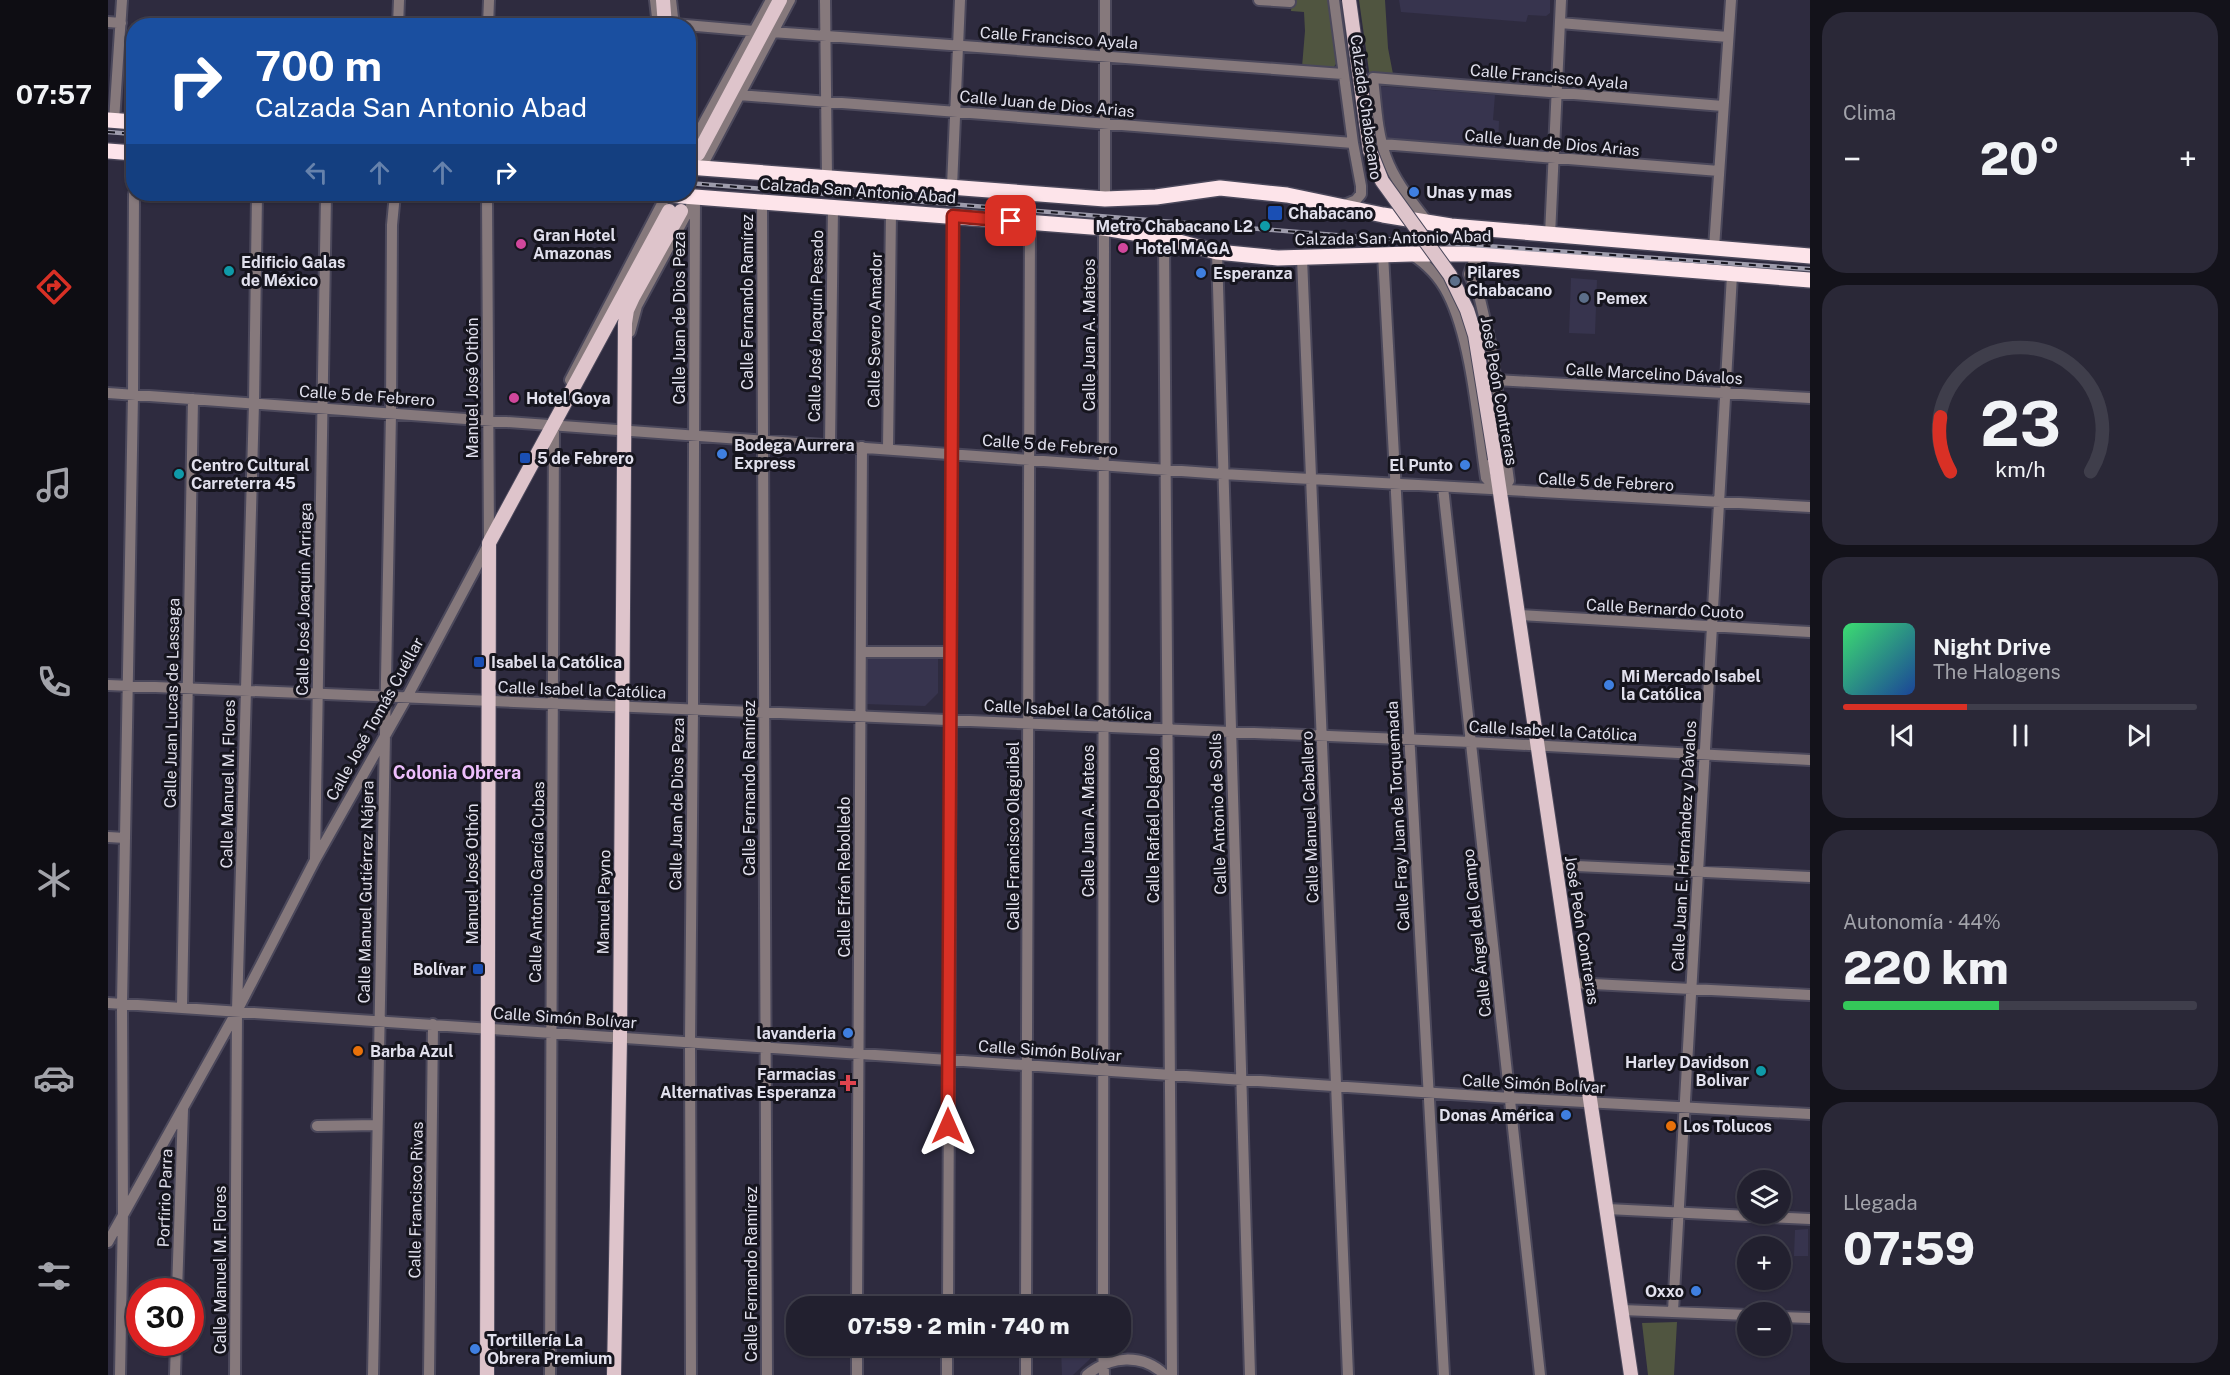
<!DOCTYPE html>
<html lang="es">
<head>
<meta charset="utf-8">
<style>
  :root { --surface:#22202f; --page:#2a2837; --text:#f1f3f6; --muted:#a2a3aa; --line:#3f3e4b; --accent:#d93025 }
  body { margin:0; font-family:"Public Sans",sans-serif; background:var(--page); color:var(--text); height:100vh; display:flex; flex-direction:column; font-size:22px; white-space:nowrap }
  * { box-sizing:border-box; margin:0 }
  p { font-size:20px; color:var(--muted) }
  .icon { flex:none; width:33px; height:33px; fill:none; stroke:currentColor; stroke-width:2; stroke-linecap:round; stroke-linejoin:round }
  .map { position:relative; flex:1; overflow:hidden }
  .sheet { display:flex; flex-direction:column; gap:12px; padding:12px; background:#13121a; width:420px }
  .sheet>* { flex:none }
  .banner { position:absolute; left:18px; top:18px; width:570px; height:183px; border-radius:24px; box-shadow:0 2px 4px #0004,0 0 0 2px var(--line); background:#1a4fa0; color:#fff; overflow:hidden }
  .controls { position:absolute; left:1629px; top:1170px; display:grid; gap:12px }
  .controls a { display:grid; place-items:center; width:54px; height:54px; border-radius:50%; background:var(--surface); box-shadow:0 2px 4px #0004,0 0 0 2px var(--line); font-size:30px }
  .speed { position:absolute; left:18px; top:1278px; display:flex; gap:12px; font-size:30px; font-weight:700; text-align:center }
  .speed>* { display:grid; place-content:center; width:78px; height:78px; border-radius:50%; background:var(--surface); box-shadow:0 2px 4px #0004,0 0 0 2px var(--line); line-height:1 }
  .speed .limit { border:9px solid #d22; background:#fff; color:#111 }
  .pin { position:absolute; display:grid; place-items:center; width:51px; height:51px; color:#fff; margin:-26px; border-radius:12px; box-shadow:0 3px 9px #0006 }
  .me { position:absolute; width:66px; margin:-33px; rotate:0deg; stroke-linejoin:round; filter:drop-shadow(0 0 4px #0008) }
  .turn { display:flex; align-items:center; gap:21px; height:126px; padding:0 30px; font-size:27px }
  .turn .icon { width:78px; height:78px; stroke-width:2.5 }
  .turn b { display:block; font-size:42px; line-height:51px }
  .lanes { display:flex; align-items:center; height:57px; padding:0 30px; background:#0003; justify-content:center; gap:30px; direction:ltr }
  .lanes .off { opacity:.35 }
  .big { font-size:45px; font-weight:800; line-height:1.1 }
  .sheet .tile { flex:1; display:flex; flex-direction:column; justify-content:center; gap:9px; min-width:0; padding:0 21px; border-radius:24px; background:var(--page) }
  .sheet .dial { align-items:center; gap:0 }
  .dial svg { height:156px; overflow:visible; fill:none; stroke:var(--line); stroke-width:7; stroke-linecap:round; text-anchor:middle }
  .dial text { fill:var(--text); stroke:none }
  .song { display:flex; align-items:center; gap:18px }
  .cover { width:72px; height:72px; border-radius:9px; background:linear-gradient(135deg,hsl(140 70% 55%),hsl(220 70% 35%)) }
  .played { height:6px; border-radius:3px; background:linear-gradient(90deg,var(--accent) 35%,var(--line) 35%) }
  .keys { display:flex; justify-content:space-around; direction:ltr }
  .heat { display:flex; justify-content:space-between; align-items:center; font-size:33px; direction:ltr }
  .charge { height:9px; border-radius:4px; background:linear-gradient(90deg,#34c759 44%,var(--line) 0) }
  .trip { position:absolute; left:678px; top:1296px; width:345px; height:60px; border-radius:24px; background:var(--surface); box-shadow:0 2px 4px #0004,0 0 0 2px var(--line); font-weight:800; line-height:60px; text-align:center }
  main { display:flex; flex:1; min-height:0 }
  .menu { display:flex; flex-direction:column; width:108px; justify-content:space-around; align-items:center; background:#0e0d13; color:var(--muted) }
  .menu .icon { width:42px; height:42px }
  .menu .on { color:var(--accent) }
  .menu b { font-size:27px; color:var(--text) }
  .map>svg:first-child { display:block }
</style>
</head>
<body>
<main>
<nav class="menu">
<b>07:57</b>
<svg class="icon on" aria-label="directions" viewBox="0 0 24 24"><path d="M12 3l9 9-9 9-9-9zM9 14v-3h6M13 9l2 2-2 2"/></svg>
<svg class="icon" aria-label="music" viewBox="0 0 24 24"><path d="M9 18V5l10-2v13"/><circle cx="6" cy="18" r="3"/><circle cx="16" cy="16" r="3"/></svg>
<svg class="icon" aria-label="phone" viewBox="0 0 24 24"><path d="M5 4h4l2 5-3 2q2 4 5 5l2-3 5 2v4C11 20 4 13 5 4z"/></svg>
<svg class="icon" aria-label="climate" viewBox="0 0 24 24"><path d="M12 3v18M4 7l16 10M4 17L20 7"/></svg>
<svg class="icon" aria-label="car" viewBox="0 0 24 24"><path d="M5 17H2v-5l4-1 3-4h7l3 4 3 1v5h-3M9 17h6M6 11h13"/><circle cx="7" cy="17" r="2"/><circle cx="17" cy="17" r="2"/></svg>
<svg class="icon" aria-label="filters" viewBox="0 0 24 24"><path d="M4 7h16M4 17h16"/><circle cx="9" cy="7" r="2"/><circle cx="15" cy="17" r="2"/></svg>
</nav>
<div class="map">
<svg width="1702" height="1375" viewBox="0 0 1702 1375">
  <rect width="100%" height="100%" fill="#2e2b3f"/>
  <!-- built -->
  <path fill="#37344e" d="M1291 0H1442V13L1438 16 1420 15 1418 22 1293 12Z
    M1271 86 1387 95 1385 120 1391 121 1390 147 1280 140Z
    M1463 278 1489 280 1487 334 1461 333Z
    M757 658 830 659V693L817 706 757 704Z
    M1700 1229V1256H1686L1687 1230Z
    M956 1346H982V1359L965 1375H954L953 1349Z"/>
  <!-- green -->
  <path fill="#505540" d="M1184 0H1220L1229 62 1226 67 1220 69 1194 67 1197 31 1196 12 1183 11Z
    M1251 0H1277L1280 48 1285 74 1266 73 1262 78Z
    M1569 1322 1566 1375H1540L1534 1323Z"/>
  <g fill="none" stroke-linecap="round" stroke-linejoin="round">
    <!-- major-tunnel -->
    <path stroke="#494659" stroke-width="14" stroke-dasharray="14 7" stroke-linecap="butt" d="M580 184 589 158"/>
    <!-- minor casing -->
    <g stroke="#4b485b" stroke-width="14">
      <path id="minor" d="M547 0 550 26
        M563 0 566 26
        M717 0 719 178
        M1151 0 1182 2
        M1226 0 1245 143 1253 186V194L1248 200 1234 206
        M0 22 13 23
        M1452 23 1620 37
        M566 24 646 31
        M290 26 291 0
        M380 26 381 0
        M664 32 1235 74
        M631 95 1245 143
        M6 121 14 0
        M1274 144 1611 171
        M580 145 584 144 587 139 663 0
        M593 168 682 0
        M844 187 852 0
        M997 199V0
        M654 202 659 1375
        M1321 224C1305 203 1287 182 1278 157 1269 132 1268 104 1265 78L1615 106
        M1442 235 1453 0
        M1056 238 1064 1375
        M1606 248 1623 0
        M1109 252 1142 1375
        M1275 254 1336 1375
        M1303 254C1319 264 1331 276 1340 294 1364 341 1370 425 1378 478L1391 491
        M1376 255 1366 261 1361 274 1371 295 1383 346 1401 481 1391 491
        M1194 258 1240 1375
        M522 332 529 306 584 204
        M462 380 559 194
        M1388 380 1702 398
        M0 393 1115 474 1702 507
        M722 445 725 207
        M780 449 783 212
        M1335 487 1432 1375
        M1410 615 1702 632
        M753 652H843
        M0 685 1363 742 1702 760
        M0 837 17 838
        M207 859 218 194
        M1447 865 1702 877
        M1465 983 1702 995
        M0 1003 1402 1098 1702 1114
        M74 1007 85 399
        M209 1126 269 1125
        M1499 1209 1702 1219
        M0 1242 129 1011 207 860 299 697 381 543 379 194
        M69 1292 75 1109
        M749 1306 754 447
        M840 1306 845 216
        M918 1306 922 222
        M995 1306 996 228
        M1514 1310 1640 1315
        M1565 1311 1624 275
        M1672 1317 1702 1318
        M995 1346 996 1375
        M12 1375 15 1213 14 1004 25 395 26 194
        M67 1375 68 1342
        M127 1375 129 1011 146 403 149 194
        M265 1375 283 413 284 225 287 194
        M321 1375 325 1024
        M442 1375 446 425
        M583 1375 582 1042 585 709 587 196
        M749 1375V1346
        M839 1375V1346
        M918 1375V1346
        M979 1375C1002 1356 1034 1353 1057 1375"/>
    </g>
    <!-- major casing -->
    <g stroke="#4b485b" stroke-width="16">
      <path id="major" d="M555 0 557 26
        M590 154 672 0
        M1387 459 1523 1375
        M379 1375 381 543 561 211
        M506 1375 512 1038 517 323 519 310 525 297 573 211"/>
    </g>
    <!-- highway casing -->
    <g stroke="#4b485b" stroke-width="18">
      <path id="highway" d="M0 120 26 122
        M0 151 26 153
        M580 167 997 199 1048 197 1112 188 1179 195 1275 215 1343 226 1702 256
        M548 194 996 228 1056 238 1109 252 1170 258 1303 254H1379L1702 280"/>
    </g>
    <!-- minor -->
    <use href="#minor" stroke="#86797c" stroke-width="10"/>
    <!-- major -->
    <use href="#major" stroke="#dec4cb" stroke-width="14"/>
    <!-- highway -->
    <use href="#highway" stroke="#fde4ea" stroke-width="15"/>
    <!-- rail casing -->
    <g stroke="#9e9cac" stroke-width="4.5">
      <path id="rail" d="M0 132 26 134
        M580 183 1265 238 1702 269"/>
    </g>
    <!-- rail -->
    <use href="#rail" stroke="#16151e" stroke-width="2" stroke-dasharray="7" stroke-linecap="butt"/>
    <!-- major-bridge casing -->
    <g stroke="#4b485b" stroke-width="16" stroke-linecap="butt">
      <path id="major-bridge" d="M1241 0 1262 151 1274 181 1342 275 1359 310 1367 335 1387 459"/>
    </g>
    <!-- major-bridge -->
    <use href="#major-bridge" stroke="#dec4cb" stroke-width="14"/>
  </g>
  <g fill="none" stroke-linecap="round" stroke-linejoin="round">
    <!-- route casing -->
    <g stroke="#8d1f18" stroke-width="15">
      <path id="route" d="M840 1126 845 216 903 221"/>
    </g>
    <!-- route -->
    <use href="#route" stroke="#d93025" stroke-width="10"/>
  </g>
  <!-- markers -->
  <g fill="#3f7fe0" stroke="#16151e" stroke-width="2">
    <circle cx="1306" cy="192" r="6"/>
    <circle cx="1093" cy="273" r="6"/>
    <circle cx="614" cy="454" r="6"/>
    <circle cx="1357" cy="465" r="6"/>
    <circle cx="1501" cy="685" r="6"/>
    <circle cx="740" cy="1033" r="6"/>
    <circle cx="1458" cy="1115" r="6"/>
    <circle cx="1588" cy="1291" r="6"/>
    <circle cx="367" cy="1349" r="6"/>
  </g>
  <g fill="#1a4fb4" stroke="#16151e" stroke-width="2">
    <rect x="1159" y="205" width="16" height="16" rx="3"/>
    <rect x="411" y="452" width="12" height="12" rx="3"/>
    <rect x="365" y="656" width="12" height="12" rx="3"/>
    <rect x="364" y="963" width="12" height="12" rx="3"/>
  </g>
  <g fill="#0f9aa8" stroke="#16151e" stroke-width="2">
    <circle cx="1157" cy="226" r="6"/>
    <circle cx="121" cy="271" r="6"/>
    <circle cx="71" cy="474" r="6"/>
    <circle cx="1653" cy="1071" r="6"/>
  </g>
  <g fill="#d1479c" stroke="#16151e" stroke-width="2">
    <circle cx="413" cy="244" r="6"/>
    <circle cx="1015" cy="248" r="6"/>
    <circle cx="406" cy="398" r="6"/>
  </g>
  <g fill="#5c6f8a" stroke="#16151e" stroke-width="2">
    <circle cx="1347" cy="281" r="6"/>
    <circle cx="1476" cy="298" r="6"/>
  </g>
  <g fill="#e8710a" stroke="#16151e" stroke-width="2">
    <circle cx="250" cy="1051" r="6"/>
    <circle cx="1563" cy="1126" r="6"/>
  </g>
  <path fill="#e0444e" stroke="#16151e" stroke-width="2" d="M737 1074h6v6h6v6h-6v6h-6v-6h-6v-6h6z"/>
  <g text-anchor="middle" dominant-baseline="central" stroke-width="6" stroke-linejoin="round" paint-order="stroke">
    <!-- street labels -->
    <g font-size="16" fill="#e1e0ed" stroke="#16151e">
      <text transform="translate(951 38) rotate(4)">Calle Francisco Ayala</text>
      <text transform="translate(1441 77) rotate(5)">Calle Francisco Ayala</text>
      <text transform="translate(939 104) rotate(5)">Calle Juan de Dios Arias</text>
      <text transform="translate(1258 107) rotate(82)">Calzada Chabacano</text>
      <text transform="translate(1444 143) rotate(5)">Calle Juan de Dios Arias</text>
      <text transform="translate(750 191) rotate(4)">Calzada San Antonio Abad</text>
      <text transform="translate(1285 238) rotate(-1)">Calzada San Antonio Abad</text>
      <text transform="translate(639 302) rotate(-90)">Calle Fernando Ramírez</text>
      <text transform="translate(571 318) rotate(-90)">Calle Juan de Dios Peza</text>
      <text transform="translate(708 326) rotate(-89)">Calle José Joaquín Pesado</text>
      <text transform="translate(767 330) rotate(-89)">Calle Severo Amador</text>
      <text transform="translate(981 335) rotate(-90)">Calle Juan A. Mateos</text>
      <text transform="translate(1546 374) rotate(3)">Calle Marcelino Dávalos</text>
      <text transform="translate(364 388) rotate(-90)">Manuel José Othón</text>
      <text transform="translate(1391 391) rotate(80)">José Peón Contreras</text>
      <text transform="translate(259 396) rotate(4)">Calle 5 de Febrero</text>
      <text transform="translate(942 445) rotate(4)">Calle 5 de Febrero</text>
      <text transform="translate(1498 482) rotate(3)">Calle 5 de Febrero</text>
      <text transform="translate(196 599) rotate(-89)">Calle José Joaquín Arriaga</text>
      <text transform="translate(1557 609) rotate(3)">Calle Bernardo Cuoto</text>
      <text transform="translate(474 690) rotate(2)">Calle Isabel la Católica</text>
      <text transform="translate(64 703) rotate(-89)">Calle Juan Lucas de Lassaga</text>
      <text transform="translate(960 710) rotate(3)">Calle Isabel la Católica</text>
      <text transform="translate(267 719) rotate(-61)">Calle José Tomás Cuéllar</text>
      <text transform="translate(1445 731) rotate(3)">Calle Isabel la Católica</text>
      <text transform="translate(120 784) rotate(-89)">Calle Manuel M. Flores</text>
      <text transform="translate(641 788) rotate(-90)">Calle Fernando Ramírez</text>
      <text transform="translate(569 804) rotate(-89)">Calle Juan de Dios Peza</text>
      <text transform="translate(1110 814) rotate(-92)">Calle Antonio de Solís</text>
      <text transform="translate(1290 816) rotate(-93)">Calle Fray Juan de Torquemada</text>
      <text transform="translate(1202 817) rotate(-92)">Calle Manuel Caballero</text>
      <text transform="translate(980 821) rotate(-90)">Calle Juan A. Mateos</text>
      <text transform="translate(1045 825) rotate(-90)">Calle Rafaél Delgado</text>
      <text transform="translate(905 836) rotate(-90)">Calle Francisco Olaguibel</text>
      <text transform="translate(1576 846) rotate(-87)">Calle Juan E. Hernández y Dávalos</text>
      <text transform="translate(364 874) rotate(-90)">Manuel José Othón</text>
      <text transform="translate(736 877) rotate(-90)">Calle Efrén Rebolledo</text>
      <text transform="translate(429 882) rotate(-89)">Calle Antonio García Cubas</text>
      <text transform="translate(258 892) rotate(-89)">Calle Manuel Gutiérrez Nájera</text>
      <text transform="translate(496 902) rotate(-89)">Manuel Payno</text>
      <text transform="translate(1474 930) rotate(81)">José Peón Contreras</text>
      <text transform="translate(1369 933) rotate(-96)">Calle Ángel del Campo</text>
      <text transform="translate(457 1018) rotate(4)">Calle Simón Bolívar</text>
      <text transform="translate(942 1051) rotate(4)">Calle Simón Bolívar</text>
      <text transform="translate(1426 1084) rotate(3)">Calle Simón Bolívar</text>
      <text transform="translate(57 1198) rotate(-88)">Porfirio Parra</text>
      <text transform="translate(308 1200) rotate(-89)">Calle Francisco Rivas</text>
      <text transform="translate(112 1270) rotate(-90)">Calle Manuel M. Flores</text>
      <text transform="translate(643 1274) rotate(-90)">Calle Fernando Ramírez</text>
    </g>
    <!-- poi labels -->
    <g font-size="16" font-weight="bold" fill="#e1e0ed" stroke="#16151e" text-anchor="start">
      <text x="1318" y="192">Unas y mas</text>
      <text x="1180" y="213">Chabacano</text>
      <text x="1145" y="226" text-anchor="end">Metro Chabacano L2</text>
      <text x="425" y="235">Gran Hotel<tspan x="425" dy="18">Amazonas</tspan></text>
      <text x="1027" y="248">Hotel MAGA</text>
      <text x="133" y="262">Edificio Galas<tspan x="133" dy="18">de México</tspan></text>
      <text x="1359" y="272">Pilares<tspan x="1359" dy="18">Chabacano</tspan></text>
      <text x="1105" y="273">Esperanza</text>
      <text x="1488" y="298">Pemex</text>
      <text x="418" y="398">Hotel Goya</text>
      <text x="626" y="445">Bodega Aurrera<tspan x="626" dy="18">Express</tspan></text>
      <text x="429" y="458">5 de Febrero</text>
      <text x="83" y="465">Centro Cultural<tspan x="83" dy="18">Carreterra 45</tspan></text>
      <text x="1345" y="465" text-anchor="end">El Punto</text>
      <text x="383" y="662">Isabel la Católica</text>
      <text x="1513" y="676">Mi Mercado Isabel<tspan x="1513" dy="18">la Católica</tspan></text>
      <text x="358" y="969" text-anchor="end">Bolívar</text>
      <text x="728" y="1033" text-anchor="end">lavanderia</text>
      <text x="262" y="1051">Barba Azul</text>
      <text x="1641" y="1062" text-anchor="end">Harley Davidson<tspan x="1641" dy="18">Bolivar</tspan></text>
      <text x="728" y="1074" text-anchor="end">Farmacias<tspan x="728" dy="18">Alternativas Esperanza</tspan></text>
      <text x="1446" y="1115" text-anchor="end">Donas América</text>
      <text x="1575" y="1126">Los Tolucos</text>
      <text x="1576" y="1291" text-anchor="end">Oxxo</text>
      <text x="379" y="1340">Tortillería La<tspan x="379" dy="18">Obrera Premium</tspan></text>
    </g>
    <!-- neighbourhood labels -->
    <g font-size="18" font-weight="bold" fill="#edbefd" stroke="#16151e">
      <text x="349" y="772">Colonia Obrera</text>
    </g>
  </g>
</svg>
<div class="controls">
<a><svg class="icon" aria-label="layers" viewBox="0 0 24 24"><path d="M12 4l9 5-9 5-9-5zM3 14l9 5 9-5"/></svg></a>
<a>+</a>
<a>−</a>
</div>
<div class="speed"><div class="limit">30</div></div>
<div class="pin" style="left:903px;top:221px;background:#d93025"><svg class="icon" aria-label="arrive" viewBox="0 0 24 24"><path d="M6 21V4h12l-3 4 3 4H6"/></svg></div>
<svg class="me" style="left:840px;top:1126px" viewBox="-20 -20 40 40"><path d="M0-17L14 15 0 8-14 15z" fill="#d93025" stroke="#fff" stroke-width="4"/></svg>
<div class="trip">07:59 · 2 min · 740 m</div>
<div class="banner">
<div class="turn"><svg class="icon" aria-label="right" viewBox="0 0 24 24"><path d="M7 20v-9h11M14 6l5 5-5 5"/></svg><div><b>700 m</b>Calzada San Antonio Abad</div></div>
<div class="lanes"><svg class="icon off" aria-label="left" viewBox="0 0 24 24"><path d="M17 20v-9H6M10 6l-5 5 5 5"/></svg><svg class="icon off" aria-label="ahead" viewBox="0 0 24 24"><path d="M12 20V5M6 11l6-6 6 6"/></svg><svg class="icon off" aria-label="ahead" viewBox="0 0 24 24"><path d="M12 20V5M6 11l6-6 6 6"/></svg><svg class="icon" aria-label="right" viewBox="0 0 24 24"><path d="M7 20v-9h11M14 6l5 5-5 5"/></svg></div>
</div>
</div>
<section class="sheet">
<div class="tile"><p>Clima</p>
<div class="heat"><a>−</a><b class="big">20°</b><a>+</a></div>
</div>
<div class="tile dial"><svg viewBox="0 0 100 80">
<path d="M14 69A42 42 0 1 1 86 69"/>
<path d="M14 69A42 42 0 0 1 9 41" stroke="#d93025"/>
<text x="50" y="56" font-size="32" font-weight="700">23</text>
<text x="50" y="72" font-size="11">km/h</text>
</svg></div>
<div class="tile">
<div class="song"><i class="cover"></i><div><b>Night Drive</b><p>The Halogens</p></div></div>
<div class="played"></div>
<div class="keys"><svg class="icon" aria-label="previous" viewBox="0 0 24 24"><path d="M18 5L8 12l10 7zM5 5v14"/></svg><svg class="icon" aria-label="pause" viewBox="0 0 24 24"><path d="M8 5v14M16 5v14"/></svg><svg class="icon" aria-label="next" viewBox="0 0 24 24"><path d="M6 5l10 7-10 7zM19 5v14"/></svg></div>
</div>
<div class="tile"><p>Autonomía · 44%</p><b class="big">220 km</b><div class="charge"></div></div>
<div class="tile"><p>Llegada</p><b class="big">07:59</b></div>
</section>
</main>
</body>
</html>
